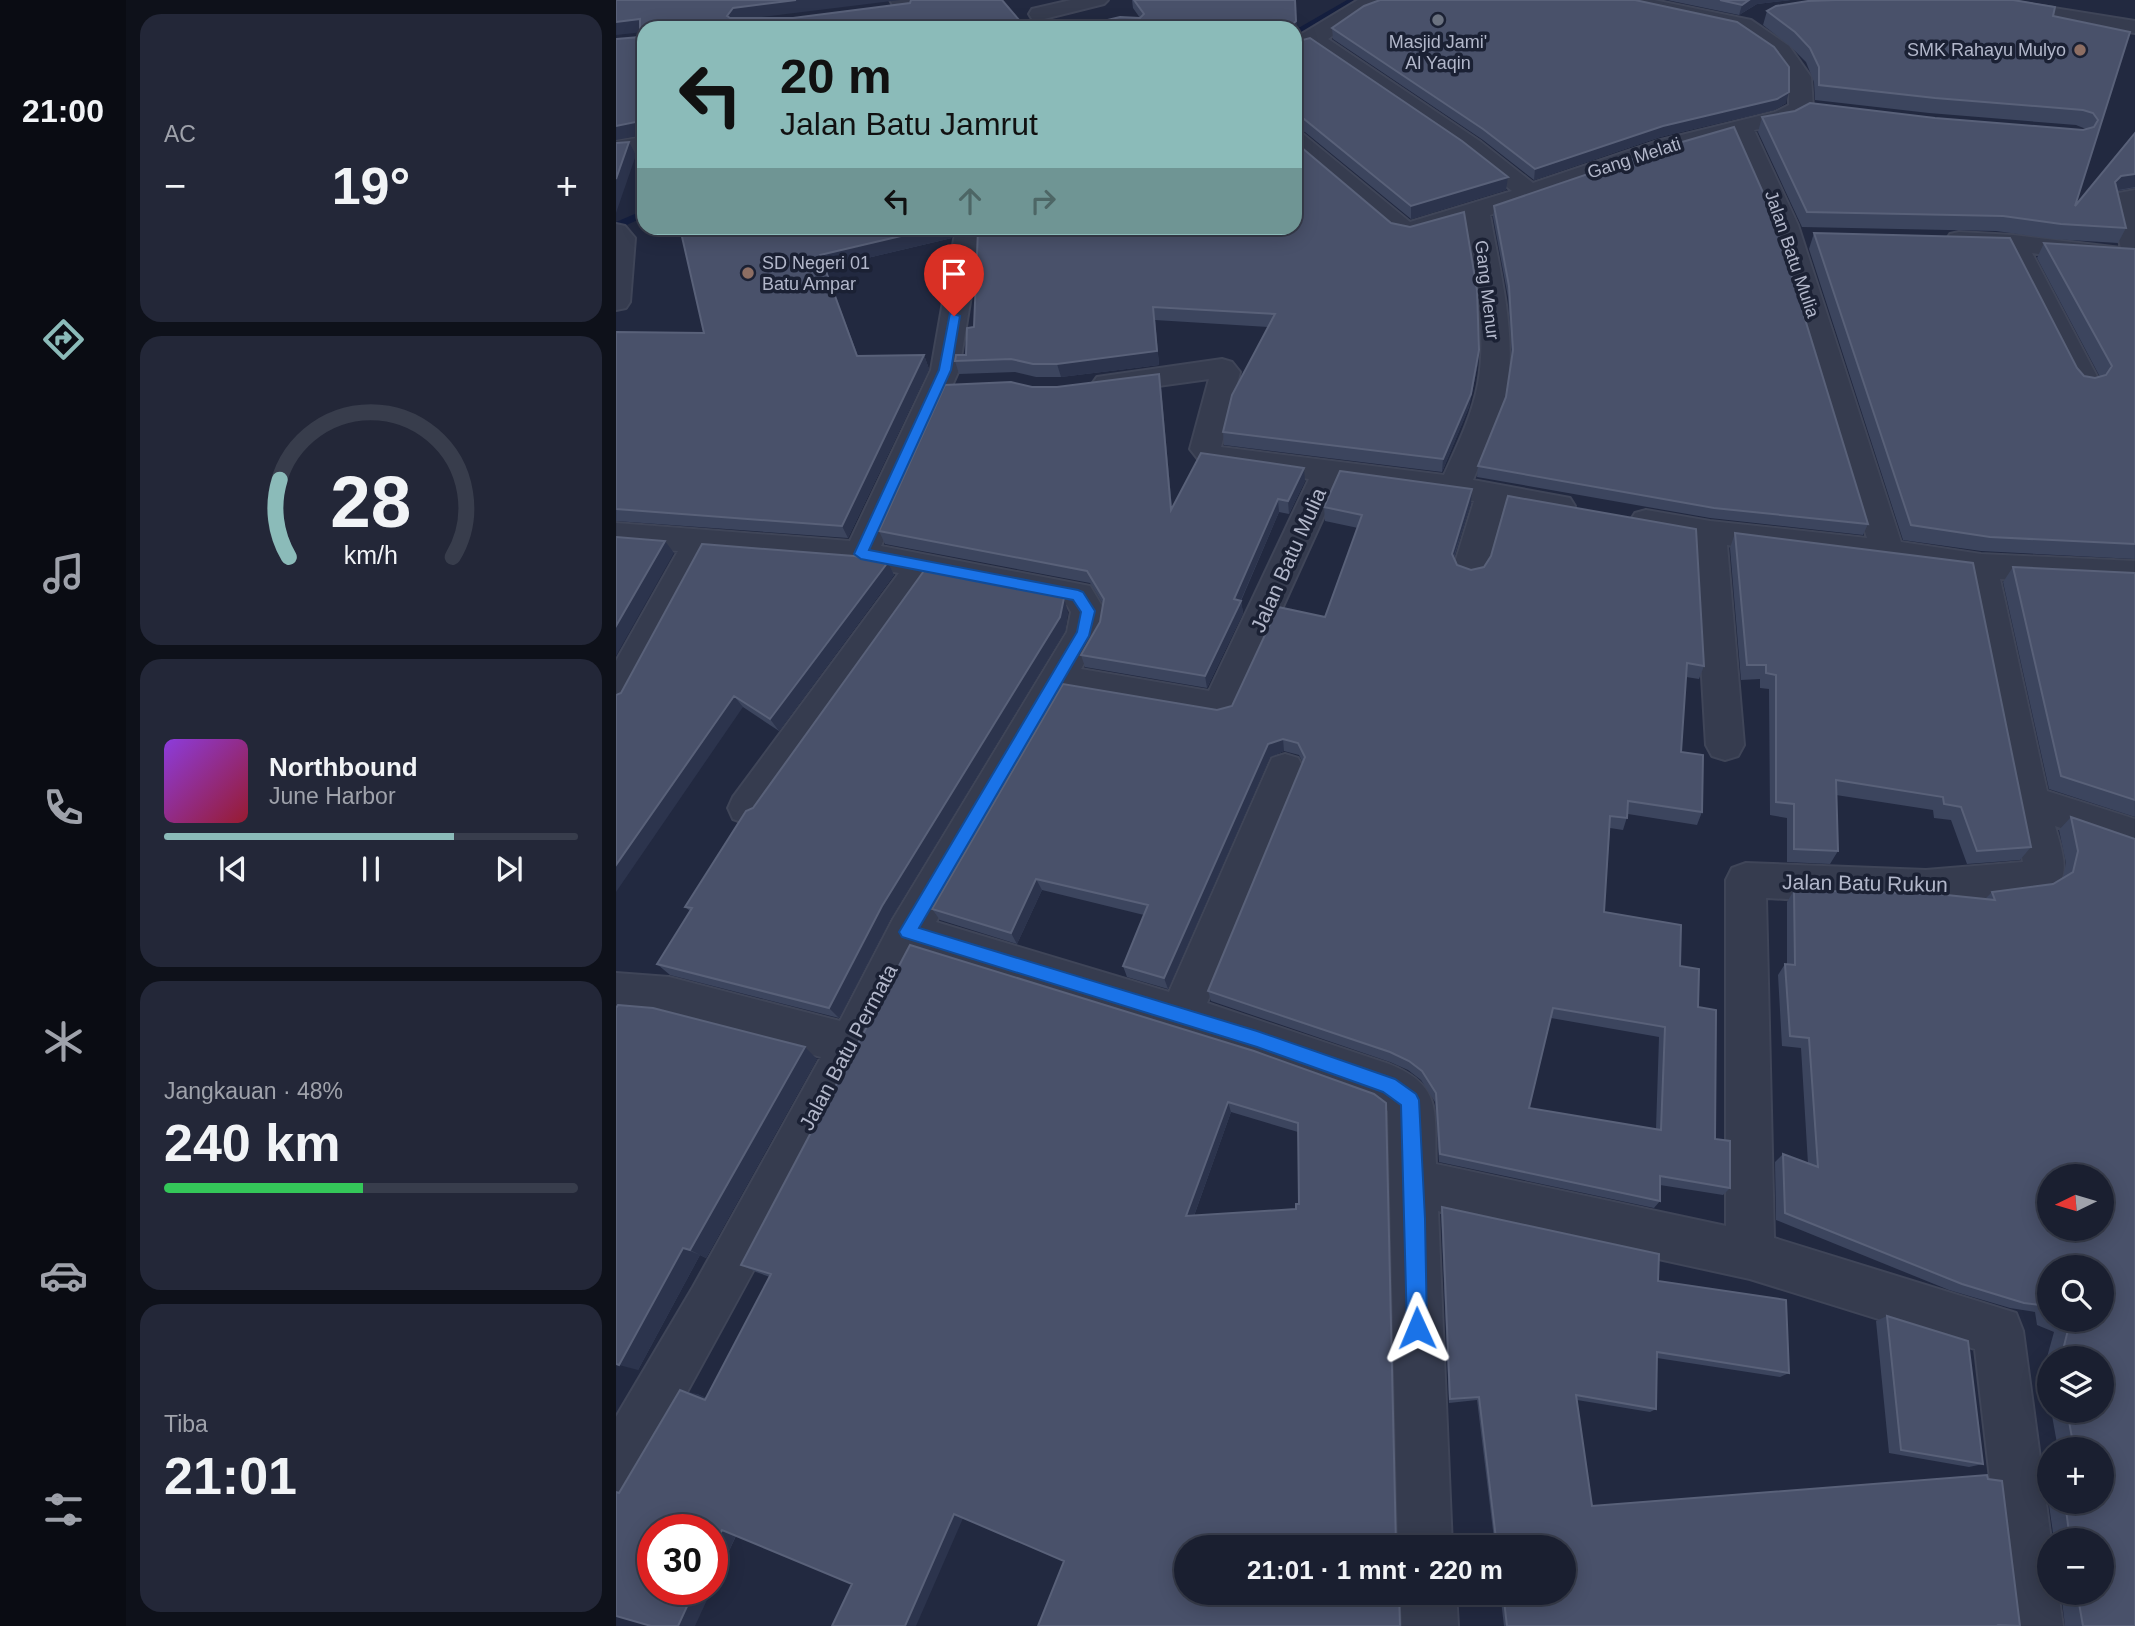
<!DOCTYPE html>
<html lang="id">
<head>
<meta charset="utf-8">
<style>
  :root { --surface:#1a1f30; --page:#232738; --text:#f1f3f6; --muted:#9fa2ab; --line:#383d4c; --accent:#8bbbb9 }
  body { margin:0; font-family:Helvetica,sans-serif; background:var(--page); color:var(--text); height:100vh; display:flex; flex-direction:column; font-size:26px; white-space:nowrap }
  * { box-sizing:border-box; margin:0 }
  p { font-size:23px; color:var(--muted) }
  .icon { flex:none; width:38px; height:38px; fill:none; stroke:currentColor; stroke-width:2; stroke-linecap:round; stroke-linejoin:round }
  .map { position:relative; flex:1; overflow:hidden }
  .panel { display:flex; flex-direction:column; gap:14px; padding:14px; background:#0e111a; width:490px }
  .panel>* { flex:none }
  .banner { position:absolute; left:21px; top:21px; width:665px; height:214px; border-radius:21px; box-shadow:0 4px 18px #0003,0 0 0 2px var(--line); background:#8bbbb9; color:#111; overflow:hidden }
  .needle { width:46px; rotate:265deg }
  .buttons { position:absolute; left:1421px; top:1164px; display:grid; gap:14px }
  .buttons a { display:grid; place-items:center; width:77px; height:77px; border-radius:50%; background:var(--surface); box-shadow:0 4px 18px #0003,0 0 0 2px var(--line); font-size:35px }
  .speed { position:absolute; left:21px; top:1514px; display:flex; gap:14px; font-size:35px; font-weight:700; text-align:center }
  .speed>* { display:grid; place-content:center; width:91px; height:91px; border-radius:50%; background:var(--surface); box-shadow:0 4px 18px #0003,0 0 0 2px var(--line); line-height:1 }
  .speed .limit { border:10px solid #d22; background:#fff; color:#111 }
  .pin { position:absolute; display:grid; place-items:center; width:60px; height:60px; color:#fff; margin:-72px -30px; border-radius:50% 50% 50% 0; rotate:-45deg; box-shadow:0 0 7px #0007 }
  .pin .icon { rotate:45deg }
  .me { position:absolute; width:77px; margin:-38px; rotate:359deg; stroke-linejoin:round; filter:drop-shadow(0 0 5px #0008) }
  .turn { display:flex; align-items:center; gap:24px; height:147px; padding:0 28px; font-size:32px }
  .turn .icon { width:91px; height:91px; stroke-width:2.5 }
  .turn b { display:block; font-size:49px; line-height:60px }
  .lanes { display:flex; align-items:center; height:66px; padding:0 28px; background:#0003; justify-content:center; gap:35px; direction:ltr }
  .lanes .off { opacity:.35 }
  .big { font-size:52px; font-weight:700; line-height:1.1 }
  .panel .tile { flex:1; display:flex; flex-direction:column; justify-content:center; gap:10px; min-width:0; padding:0 24px; border-radius:21px; background:var(--page) }
  .panel .dial { align-items:center; gap:0 }
  .dial svg { height:182px; overflow:visible; fill:none; stroke:var(--line); stroke-width:7; stroke-linecap:round; text-anchor:middle }
  .dial text { fill:var(--text); stroke:none }
  .song { display:flex; align-items:center; gap:21px }
  .cover { width:84px; height:84px; border-radius:10px; background:linear-gradient(135deg,hsl(270 70% 55%),hsl(350 70% 35%)) }
  .played { height:7px; border-radius:4px; background:linear-gradient(90deg,var(--accent) 70%,var(--line) 70%) }
  .keys { display:flex; justify-content:space-around; direction:ltr }
  .heat { display:flex; justify-content:space-between; align-items:center; font-size:38px; direction:ltr }
  .charge { height:10px; border-radius:5px; background:linear-gradient(90deg,#34c759 48%,var(--line) 0) }
  .trip { position:absolute; left:558px; top:1535px; width:402px; height:70px; border-radius:35px; background:var(--surface); box-shadow:0 4px 18px #0003,0 0 0 2px var(--line); font-weight:700; line-height:70px; text-align:center }
  main { display:flex; flex:1; min-height:0 }
  .dock { display:flex; flex-direction:column; width:126px; justify-content:space-around; align-items:center; background:#0a0c13; color:var(--muted) }
  .dock .icon { width:49px; height:49px }
  .dock .on { color:var(--accent) }
  .dock b { font-size:32px; color:var(--text) }
  .map>svg:first-child { display:block }
</style>
</head>
<body>
<main>
<nav class="dock">
<b>21:00</b>
<svg class="icon on" aria-label="directions" viewBox="0 0 24 24"><path d="M12 3l9 9-9 9-9-9zM9 14v-3h6M13 9l2 2-2 2"/></svg>
<svg class="icon" aria-label="music" viewBox="0 0 24 24"><path d="M9 18V5l10-2v13"/><circle cx="6" cy="18" r="3"/><circle cx="16" cy="16" r="3"/></svg>
<svg class="icon" aria-label="phone" viewBox="0 0 24 24"><path d="M5 4h4l2 5-3 2q2 4 5 5l2-3 5 2v4C11 20 4 13 5 4z"/></svg>
<svg class="icon" aria-label="climate" viewBox="0 0 24 24"><path d="M12 3v18M4 7l16 10M4 17L20 7"/></svg>
<svg class="icon" aria-label="car" viewBox="0 0 24 24"><path d="M5 17H2v-5l4-1 3-4h7l3 4 3 1v5h-3M9 17h6M6 11h13"/><circle cx="7" cy="17" r="2"/><circle cx="17" cy="17" r="2"/></svg>
<svg class="icon" aria-label="filters" viewBox="0 0 24 24"><path d="M4 7h16M4 17h16"/><circle cx="9" cy="7" r="2"/><circle cx="15" cy="17" r="2"/></svg>
</nav>
<section class="panel">
<div class="tile"><p>AC</p>
<div class="heat"><a>−</a><b class="big">19°</b><a>+</a></div>
</div>
<div class="tile dial"><svg viewBox="0 0 100 80">
<path d="M14 69A42 42 0 1 1 86 69"/>
<path d="M14 69A42 42 0 0 1 10 35" stroke="#8bbbb9"/>
<text x="50" y="56" font-size="32" font-weight="700">28</text>
<text x="50" y="72" font-size="11">km/h</text>
</svg></div>
<div class="tile">
<div class="song"><i class="cover"></i><div><b>Northbound</b><p>June Harbor</p></div></div>
<div class="played"></div>
<div class="keys"><svg class="icon" aria-label="previous" viewBox="0 0 24 24"><path d="M18 5L8 12l10 7zM5 5v14"/></svg><svg class="icon" aria-label="pause" viewBox="0 0 24 24"><path d="M8 5v14M16 5v14"/></svg><svg class="icon" aria-label="next" viewBox="0 0 24 24"><path d="M6 5l10 7-10 7zM19 5v14"/></svg></div>
</div>
<div class="tile"><p>Jangkauan · 48%</p><b class="big">240 km</b><div class="charge"></div></div>
<div class="tile"><p>Tiba</p><b class="big">21:01</b></div>
</section>
<div class="map">
<svg width="1519" height="1626" viewBox="0 0 1519 1626">
  <rect width="100%" height="100%" fill="#222940"/>
  <g fill="none" stroke-linecap="round" stroke-linejoin="round">
    <!-- stream -->
    <path fill="#141e3e" fill-rule="evenodd" d="M731 0H743L679 37V30Z
      M28 210V217L0 230V222Z"/>
    <!-- minor casing -->
    <g stroke="#3f4558" stroke-width="4">
      <path id="minor" d="M274 0H296L312 28H290Z
        M455 0H492L488 4 424 20 416 19 413 14 416 9Z
        M742 0H767L712 39 865 142 917 183 1045 140 1159 112 1173 105V77L1157 56 1120 30 1008 6 1001 4 997 0H1038L1135 20 1173 46 1195 77 1197 108 1193 113 1174 123 1138 130 1182 225 1285 542 1365 554 1519 561V585L1384 579 1431 791 1519 819V853L1439 826C1443 842 1454 869 1443 883 1418 915 1197 900 1150 898L1158 1238 1400 1313 1407 1331 1435 1540 1433 1592H1442L1447 1626H1391L1359 1349 1134 1279 822 1211 836 1547H782L772 1111 759 1102 641 1059 302 954C213 1134 117 1310 19 1486L0 1493V1417L77 1287 205 1057 53 1017 0 1013V973L53 977 224 1021 277 919 451 632 455 612 451 605 315 579 240 682 145 819 131 824 117 819 112 808 117 797 283 573 245 566 93 554 13 704 0 708V661L62 551 0 547V523L234 541 315 370 340 228H366L343 370 265 546 474 586 489 611 485 633 465 669 593 691 693 479 585 463 574 449 593 379 491 393 481 391 476 384 481 377 606 359 616 362 624 372 605 447 828 475C841 446 856 416 862 384 872 330 858 275 849 222L793 238 777 234 679 151V132L687 134 794 222 896 191 847 152 695 48 679 53V38ZM1117 135 1156 225 1251 538 1094 521 1030 510 1019 513 1014 521 1019 529 1078 541 1090 745 1096 756 1109 760 1122 756 1128 745 1111 545 1350 576 1407 862 1310 870 1130 863 1116 868 1110 880V1226L820 1164C818 1113 828 1086 773 1064L591 1003 688 769 682 758 669 754 656 758 553 992 320 922 450 694 604 721 617 717 723 483 858 501 837 569 842 578 854 581 866 578 871 569 888 507 943 517 954 514 959 506 954 498 857 480C870 448 887 416 892 382 899 326 883 269 874 215L1063 150Z
        M1388 0 1519 21V33L1379 10 1375 6 1379 2Z
        M28 137V151L0 155V141Z
        M1519 190V263L1494 264 1416 253 1484 382 1479 389 1469 391 1459 389 1388 250 1334 246 1330 240 1334 234 1343 232 1397 235 1505 248 1493 199 1497 194Z
        M0 224 9 226 19 238 14 302 10 308 0 310Z
        M784 1592H840L842 1626H786Z"/>
    </g>
    <!-- minor -->
    <use href="#minor" fill="#363c4f" fill-rule="evenodd"/>
  </g>
  <!-- wall -->
  <path fill="#3c455e" fill-rule="evenodd" d="M516 0H679L681 34 679 36V28L524 18 517 8Z
    M1051 0H1175L1141 4 1123 15Z
    M1151 11 1437 16 1514 32 1459 206 1519 133V188L1501 191 1510 228 1502 243 1437 239 1380 231 1186 227 1142 132 1146 117 1319 118 1467 130 1470 129 1460 125 1313 113 1199 100 1198 82 1190 62 1175 47 1147 25Z
    M716 28 1170 103 1158 110 1044 137 918 180 867 140 717 39Z
    M679 42 890 190 795 219 689 132 679 130Z
    M878 206 1252 524 1247 535 1094 518 861 477 862 466 890 397 896 359 892 297 877 217Z
    M64 228H339L336 238 209 268 242 356 308 355 313 369 232 538 0 521V332L88 333Z
    M436 228 863 350 862 363 853 407 826 472 608 445 607 432 652 327 539 320 543 365 445 377H420L399 372 343 374 339 361 350 355 358 327Z
    M1198 233 1461 368 1468 376 1479 378 1484 377 1421 258 1428 243 1519 249V559L1365 551 1287 540 1193 249Z
    M543 374 545 388 556 508 689 481 673 514 663 512 625 601 627 613 591 688 469 667 465 655 484 622 487 604 474 583 269 544 263 531 416 387H441Z
    M855 503 838 558 841 565 1088 666 1083 679 1070 677 1065 752 1086 812 1081 825 1012 814 1007 830 994 828 988 912 1064 966 1082 1007 1099 1139 1114 1188 1107 1195 1044 1185V1201L1038 1208 823 1162 819 1102 805 1080 792 1070 774 1062 595 1001 592 991 687 763 683 755 668 751 654 757 552 989 511 977 507 966 528 915 426 890 401 944 324 920 316 909 601 710 616 706 709 617 742 528 709 521 708 507ZM935 1018 1043 1037 1040 1129 913 1108Z
    M1119 533 1415 847 1404 860 1351 864 1335 820 1318 818 1317 810 1220 795 1222 851 1214 864 1171 862V818L1154 815 1153 689 1144 688V679L1125 680 1114 548Z
    M272 562 278 575 163 731 127 707 5 693Z
    M1397 567 1519 573V817L1433 789 1387 582Z
    M452 612 449 631 275 918 223 1018 54 975 41 964 74 911 69 907 137 808Z
    M1455 817 1519 839V1626H1449L1445 1592H1486V1540H1438L1431 1491H1433V1502H1486V1449H1442L1435 1410H1486V1358H1433V1398L1428 1368 1438 1332 1421 1325 1419 1312 1394 1308 1333 1290 1160 1220 1159 1162 1167 1154 1192 1164 1185 1048 1166 1046 1162 975 1169 964H1171V902L1178 890 1369 899 1376 892 1437 884 1447 878 1450 863 1443 830ZM1433 1267 1486 1320H1433Z
    M294 945 758 1094 448 1561 347 1518 236 1584 120 1536 96 1588V1530L81 1394 90 1398 154 1277 140 1272 125 1265ZM615 1112 682 1132 683 1204 680 1209 578 1216Z
    M0 1008 201 1059 90 1258 84 1255 22 1370Z
    M826 1207 1042 1281 1173 1373 1164 1377 1041 1358 1040 1409 1034 1412 961 1400 976 1506 1392 1626H888L884 1592H948V1547H879L861 1400 833 1403 825 1214Z
    M1271 1316 1367 1464 1353 1467 1273 1453 1260 1321Z"/>
  <!-- shaded-wall -->
  <path fill="#2c344d" d="M180 0H284L122 20 117 28 111 16 117 8Z
    M1133 0H1175L1141 4 1123 15 1126 5Z
    M24 19 28 32 0 35V22Z
    M680 21 681 34 679 36V28H676V25Z
    M1173 92 1170 103 1158 110 1044 137 918 180 919 169 1047 126Z
    M28 99V130L27 135 0 140V126Z
    M13 142 20 155 0 213V179Z
    M1519 174V187L1497 191 1499 182 1505 176Z
    M892 177 890 190 795 219V206Z
    M319 228H339L336 238 209 268 247 369 204 255Z
    M537 307 539 320 543 365 445 377 441 364Z
    M863 350 862 363 853 407 826 472 827 459Z
    M308 355 313 369 232 538 226 526Z
    M543 374 545 388 557 523 555 510Z
    M688 468 689 481 673 514 672 501Z
    M856 489 855 503 834 568 836 554Z
    M662 499 663 512 624 602 625 601 627 613 591 688 589 676 618 599Z
    M49 541 58 553 0 656V626Z
    M272 562 278 575 163 731 154 719Z
    M448 598 452 612 449 631 275 918 223 1018 213 1008 266 906Z
    M118 696 127 707 0 892V865Z
    M667 739 668 751 654 757 552 989 548 978 652 744Z
    M420 879 426 890 401 944 395 933Z
    M189 1047 201 1059 90 1258 74 1250Z
    M612 1102 615 1112 575 1224 570 1216Z
    M67 1248 84 1255 22 1370 3 1365Z
    M64 1390 81 1394 105 1404 89 1400Z
    M338 1514 348 1516 300 1626H289Z
    M106 1530 122 1531 96 1588V1550Z
    M79 1589H96L79 1626H62Z"/>
  <!-- building -->
  <path fill="#49516a" stroke="#596179" stroke-width="2" fill-rule="evenodd" d="M0 0H180L117 8 111 16 114 18H177L294 3 295 0H386L409 27 420 24 423 28H28V99L20 122 0 126V39L24 37V19L0 22Z
    M518 0H679L680 21 676 25V28H458L504 17 524 18 528 14Z
    M764 0H1019L1121 22 1158 47 1173 67V92L1161 99 1047 126 919 169 867 129 716 28 748 6Z
    M1104 0H1133L1126 5Z
    M1220 0H1397L1439 7 1437 16 1514 32 1459 206 1519 133V174L1505 176 1499 182 1510 228 1445 224 1387 216 1191 212 1146 117 1179 111 1194 103 1319 118 1467 130 1478 127 1482 120 1477 113 1467 110 1319 98 1203 85V67L1194 48 1179 32 1151 11 1160 6 1192 1Z
    M694 38 846 141 892 177 795 206 688 119 679 117V42Z
    M1118 127 1157 215 1252 524 1098 508 862 466 890 397 897 350 893 286 878 206 1066 142Z
    M13 142 0 179V143Z
    M679 142 775 223 794 227 848 212 861 290 863 350 855 394 827 459 607 432 616 395 659 314 537 307 541 351 441 364H417L395 359 339 361 340 355H350L351 328 358 327 362 230 436 228H679Z
    M64 228H319L204 255 241 356 308 355 226 526 0 509V332L88 333Z
    M1198 233 1394 238 1461 368 1468 376 1479 378 1490 375 1496 366 1428 243 1519 249V544L1374 537 1295 525Z
    M543 374 555 510 585 453 688 468 672 501 662 499 618 599 625 601 589 676 465 655 484 622 488 599 471 571 263 531 329 385 395 382 416 387H441Z
    M724 471 856 489 836 554 841 565 855 570 868 567 875 556 892 496 1080 529 1088 666 1071 663 1065 752 1087 755 1086 812 1012 801 1011 818 994 816 988 912 1065 925 1064 966 1083 969 1082 1007 1100 1010 1099 1139 1114 1141V1188L1044 1176V1201L824 1154 820 1093 806 1071 793 1061 774 1052 592 991 689 757 682 743 667 739 652 744 548 978 507 966 532 905 420 879 395 933 316 909 447 684 601 710 616 706 662 607 709 617 746 515 708 507ZM937 1008 1049 1027 1045 1130 913 1108Z
    M1119 533 1357 563 1415 847 1361 851 1345 807 1328 804 1327 797 1220 780 1222 851 1178 849V804L1160 802V675L1150 673V665H1131Z
    M0 537 49 541 0 626Z
    M86 544 238 556 272 562 154 719 118 696 0 865V695L5 693Z
    M1397 567 1519 573V800L1445 776Z
    M310 568 445 593 448 598 444 617 266 906 213 1008 41 964 76 908 69 907 130 811 137 808Z
    M1455 817 1519 839V1626H1467L1461 1592H1486V1540H1454L1449 1502H1486V1449H1458L1451 1410H1486V1358H1445L1453 1326 1436 1320H1486V1267H1433V1306L1408 1303 1346 1284 1169 1213 1167 1154 1202 1167 1193 1038 1174 1036 1169 964 1179 965 1178 890 1321 894 1379 900 1376 892 1437 884 1457 872 1462 851ZM1433 1176H1486V1228H1433Z
    M294 945 638 1051 758 1094 770 1103 780 1547H570V1592H783L784 1626H422L448 1561 338 1514 289 1626H216L236 1584 106 1530 96 1550V1530H37V1589H79L62 1626H35L0 1616V1492L3 1493 64 1390 89 1400 155 1274 125 1265ZM612 1102 682 1123 683 1204H680V1209L570 1216Z
    M2 1005 37 1008 189 1047 74 1250 67 1248 3 1365 0 1364V1008Z
    M826 1207 1043 1254 1042 1281 1170 1300 1173 1373 1041 1352 1040 1409 960 1395 976 1506 1371 1475 1372 1479 1386 1481 1404 1626 1383 1625 1384 1626H891L887 1592H948V1547H881L863 1397 834 1399Z
    M1271 1316 1352 1341 1367 1464 1285 1450Z"/>
  <!-- route -->
  <path fill="#1a73e8" stroke="#114b97" stroke-width="2" d="M334 313 344 316 335 370 253 550 462 590 467 592 479 611 473 636 303 928 641 1031 779 1079 800 1094 803 1100 809 1219 811 1328 808 1335 801 1338 794 1335 791 1328 785 1105 767 1092 641 1047 286 937 283 932 286 927 461 632 465 612 457 600 245 559 238 554 323 370Z"/>
  <!-- markers -->
  <circle fill="#6b7280" stroke="#1b2134" stroke-width="2.5" cx="822" cy="20" r="7"/>
  <g fill="#8d6e63" stroke="#1b2134" stroke-width="2.5">
    <circle cx="1464" cy="50" r="7"/>
    <circle cx="132" cy="273" r="7"/>
  </g>
  <g text-anchor="middle" dominant-baseline="central" stroke-width="7" stroke-linejoin="round" paint-order="stroke">
    <!-- far-poi labels -->
    <g font-size="18" fill="#b2b7ca" stroke="#1b2134">
      <text x="822" y="42">Masjid Jami'<tspan x="822" dy="21">Al Yaqin</tspan></text>
      <text x="1450" y="50" text-anchor="end">SMK Rahayu Mulyo</text>
      <text x="146" y="263" text-anchor="start">SD Negeri 01<tspan x="146" dy="21">Batu Ampar</tspan></text>
    </g>
    <!-- far-street labels -->
    <g font-size="18" fill="#b2b7ca" stroke="#1b2134">
      <text transform="translate(1018 158) rotate(-18)">Gang Melati</text>
      <text transform="translate(1176 254) rotate(71)">Jalan Batu Mulia</text>
      <text transform="translate(871 290) rotate(83)">Gang Menur</text>
    </g>
    <!-- street labels -->
    <g font-size="21" fill="#b2b7ca" stroke="#1b2134">
      <text transform="translate(672 560) rotate(-66)">Jalan Batu Mulia</text>
      <text transform="translate(1249 883) rotate(1)">Jalan Batu Rukun</text>
      <text transform="translate(232 1047) rotate(-62)">Jalan Batu Permata</text>
    </g>
  </g>
</svg>
<div class="buttons">
<a><svg class="needle" viewBox="-14 -14 28 28"><path d="M0-13l5 13h-10z" fill="#e53935"/><path d="M0 13l5-13h-10z" fill="#9fa2ab"/></svg></a>
<a><svg class="icon" aria-label="search" viewBox="0 0 24 24"><circle cx="10" cy="10" r="6"/><path d="M15 15l6 6"/></svg></a>
<a><svg class="icon" aria-label="layers" viewBox="0 0 24 24"><path d="M12 4l9 5-9 5-9-5zM3 14l9 5 9-5"/></svg></a>
<a>+</a>
<a>−</a>
</div>
<div class="speed"><div class="limit">30</div></div>
<div class="pin" style="left:338px;top:316px;background:#d93025"><svg class="icon" aria-label="arrive" viewBox="0 0 24 24"><path d="M6 21V4h12l-3 4 3 4H6"/></svg></div>
<svg class="me" style="left:801px;top:1328px" viewBox="-20 -20 40 40"><path d="M0-17L14 15 0 8-14 15z" fill="#1a73e8" stroke="#fff" stroke-width="4"/></svg>
<div class="trip">21:01 · 1 mnt · 220 m</div>
<div class="banner">
<div class="turn"><svg class="icon" aria-label="left" viewBox="0 0 24 24"><path d="M17 20v-9H6M10 6l-5 5 5 5"/></svg><div><b>20 m</b>Jalan Batu Jamrut</div></div>
<div class="lanes"><svg class="icon" aria-label="left" viewBox="0 0 24 24"><path d="M17 20v-9H6M10 6l-5 5 5 5"/></svg><svg class="icon off" aria-label="ahead" viewBox="0 0 24 24"><path d="M12 20V5M6 11l6-6 6 6"/></svg><svg class="icon off" aria-label="right" viewBox="0 0 24 24"><path d="M7 20v-9h11M14 6l5 5-5 5"/></svg></div>
</div>
</div>
</main>
</body>
</html>
